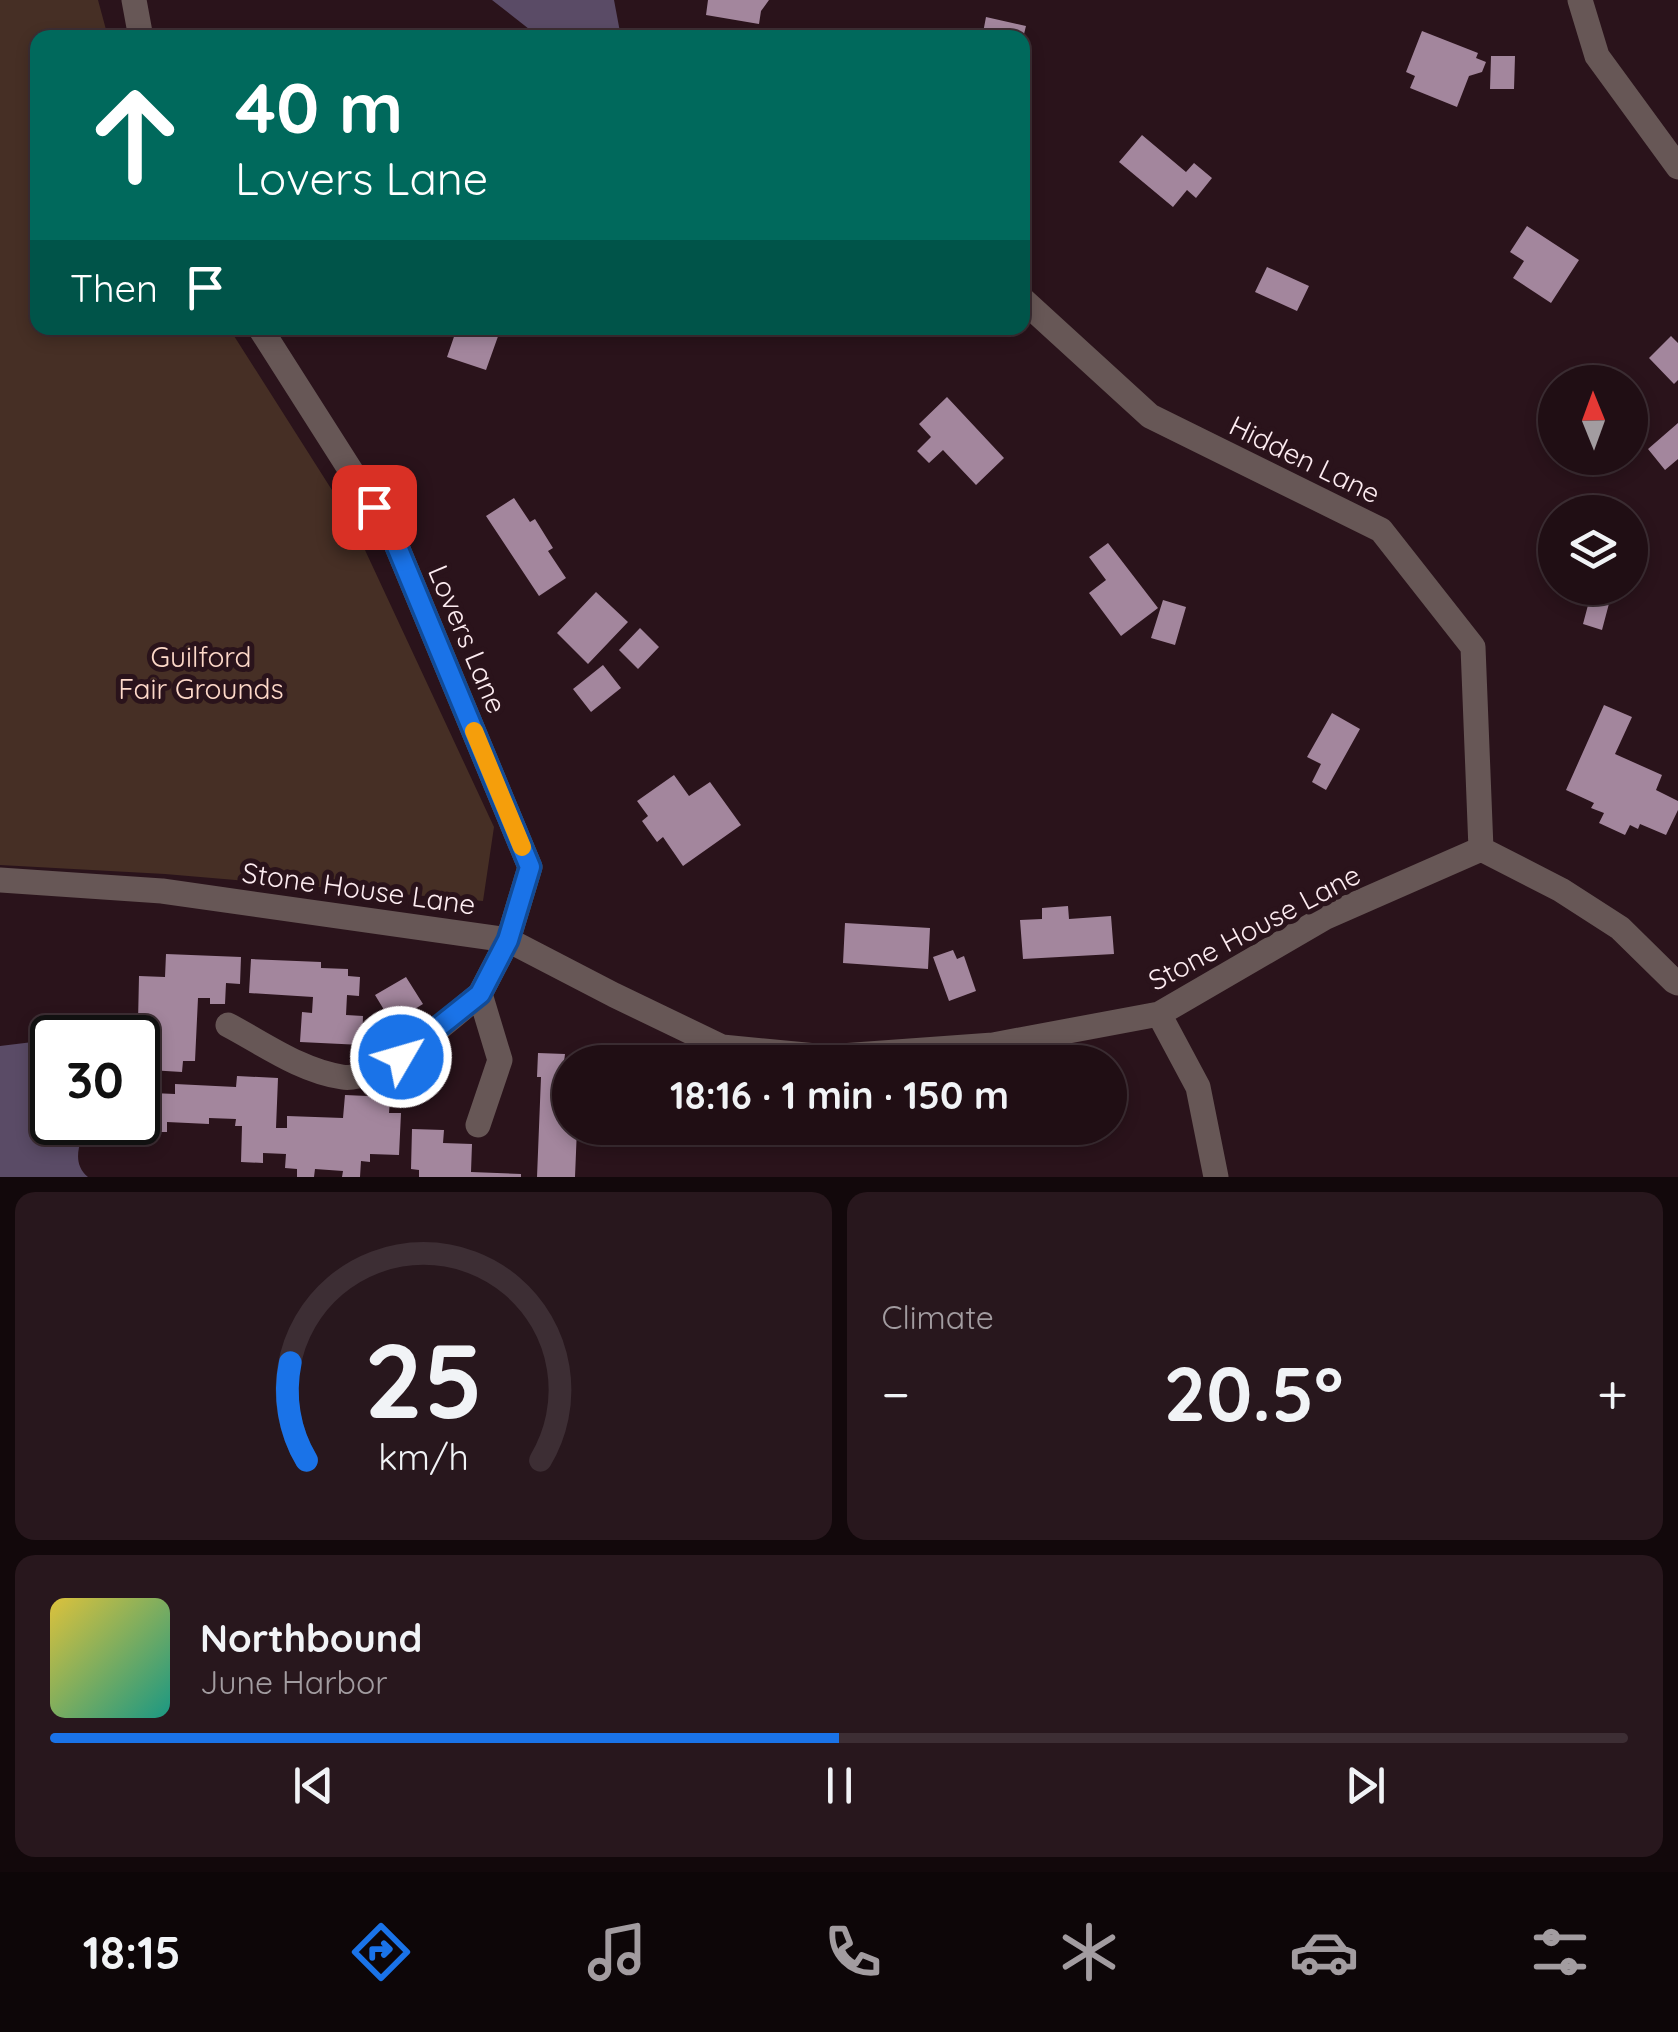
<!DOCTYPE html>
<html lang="en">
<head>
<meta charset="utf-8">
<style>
  :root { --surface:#200e14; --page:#28171d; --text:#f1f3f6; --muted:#a29ca0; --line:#3d2e34; --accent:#1a73e8 }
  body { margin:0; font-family:Quicksand,sans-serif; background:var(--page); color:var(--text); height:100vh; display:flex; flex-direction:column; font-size:38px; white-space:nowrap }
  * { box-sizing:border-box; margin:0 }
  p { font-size:32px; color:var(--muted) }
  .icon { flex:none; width:55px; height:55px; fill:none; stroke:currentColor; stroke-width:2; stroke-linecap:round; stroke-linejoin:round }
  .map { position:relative; height:1177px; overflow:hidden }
  .drawer { display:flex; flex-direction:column; gap:15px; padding:15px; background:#12080b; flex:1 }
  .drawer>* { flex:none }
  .hud { position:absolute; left:30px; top:30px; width:1000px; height:305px; border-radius:20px; box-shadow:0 5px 15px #0003,0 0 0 2px var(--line); background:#00695c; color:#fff; overflow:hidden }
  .needle { width:65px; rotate:359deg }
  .buttons { position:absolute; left:1538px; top:365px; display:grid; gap:20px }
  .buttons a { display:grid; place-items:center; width:110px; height:110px; border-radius:50%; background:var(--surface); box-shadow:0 5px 15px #0003,0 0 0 2px var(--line); font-size:50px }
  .speed { position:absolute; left:30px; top:1015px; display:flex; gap:20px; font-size:50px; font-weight:700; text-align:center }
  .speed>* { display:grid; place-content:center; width:130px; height:130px; border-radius:50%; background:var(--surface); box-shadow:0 5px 15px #0003,0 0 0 2px var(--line); line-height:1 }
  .speed .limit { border:5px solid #111; border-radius:15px; background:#fff; color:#111 }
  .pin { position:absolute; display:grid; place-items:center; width:85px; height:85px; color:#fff; margin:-42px; border-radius:20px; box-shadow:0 5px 15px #0006 }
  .me { position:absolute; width:110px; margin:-55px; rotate:52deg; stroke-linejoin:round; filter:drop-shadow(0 0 8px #0008) }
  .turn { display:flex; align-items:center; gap:35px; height:210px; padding:0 40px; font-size:45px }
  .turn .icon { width:130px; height:130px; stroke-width:2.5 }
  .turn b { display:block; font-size:70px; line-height:85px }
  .then { display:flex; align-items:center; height:95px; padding:0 40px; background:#0003; gap:20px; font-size:38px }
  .big { font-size:75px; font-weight:700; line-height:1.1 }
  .drawer .widget { flex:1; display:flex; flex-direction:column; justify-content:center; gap:15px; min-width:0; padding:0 35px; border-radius:20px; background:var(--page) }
  .drawer .dial { align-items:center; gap:0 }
  .dial svg { height:260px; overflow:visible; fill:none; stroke:var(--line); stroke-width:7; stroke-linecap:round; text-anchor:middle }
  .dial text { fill:var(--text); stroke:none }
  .song { display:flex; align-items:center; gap:30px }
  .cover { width:120px; height:120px; border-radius:15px; background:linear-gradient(135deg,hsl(50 70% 55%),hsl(170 70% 35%)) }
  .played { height:10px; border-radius:5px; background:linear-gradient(90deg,var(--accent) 50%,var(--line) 50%) }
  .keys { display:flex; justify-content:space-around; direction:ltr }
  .heat { display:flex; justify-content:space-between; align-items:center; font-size:55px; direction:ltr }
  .drawer .tiles { flex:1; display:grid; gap:15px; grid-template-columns:1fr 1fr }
  .widget:last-child { grid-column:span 2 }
  .trip { position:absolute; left:552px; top:1045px; width:575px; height:100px; border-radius:50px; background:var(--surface); box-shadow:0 5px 15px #0003,0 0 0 2px var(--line); font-weight:700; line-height:100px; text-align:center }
  .menu { display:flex; height:160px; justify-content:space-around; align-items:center; background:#0d0608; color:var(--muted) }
  .menu .icon { width:70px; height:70px }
  .menu .active { color:var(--accent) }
  .menu b { font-size:45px; color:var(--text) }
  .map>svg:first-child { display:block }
</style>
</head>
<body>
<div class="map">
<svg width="1678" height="1177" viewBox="0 0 1678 1177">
  <rect width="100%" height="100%" fill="#2a131b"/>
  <!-- green -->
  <path fill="#462f25" d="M0 0H98L108 37 38 38V328H229L351 520 494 827 483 901 165 874 0 865Z"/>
  <!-- water -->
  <path fill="#5a4b66" d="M492 0H614L620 32 606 37H544L529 29Z
    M41 1041 52 1042V1122L86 1123C81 1142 70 1162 88 1177H0V1046Z"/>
  <!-- building -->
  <path fill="#a3869d" d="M708 0H769L761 11 759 24 706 15Z
    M986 17 1026 26 1023 38H982Z
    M1422 31 1478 53 1476 58 1486 62 1482 72 1469 76 1457 107 1410 88 1415 76 1406 72Z
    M1491 56H1515L1514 89H1490Z
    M1142 135 1186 172 1194 163 1212 178 1196 198 1187 190 1173 207 1119 162Z
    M1527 226 1579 260 1551 303 1513 278 1524 261 1510 252Z
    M1267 267 1309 286 1297 311 1255 292Z
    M457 328H501L486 370 447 357Z
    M1671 336 1678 343V380L1674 384 1649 358Z
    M947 397 1004 458 976 485 943 450 929 463 917 451 931 437 919 424Z
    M1678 423V459L1665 470 1648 449Z
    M514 498 530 522 535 519 553 548 548 551 566 578 539 596 486 516Z
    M1108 543 1158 608 1121 636 1089 593 1106 580 1089 557Z
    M1592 590 1611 596 1602 630 1583 624Z
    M596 592 628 622 588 664 557 633Z
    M1163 600 1186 607 1175 645 1151 638Z
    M640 628 659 647 638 669 619 650Z
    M603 665 621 688 591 712 573 689Z
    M1604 705 1632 717 1615 754 1662 775 1656 790 1678 801V810L1666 835 1640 824 1638 829 1630 825 1625 835 1599 823 1604 813 1591 808 1594 803 1566 790Z
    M1332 713 1360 729 1326 790 1312 782 1321 764 1307 757Z
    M674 775 689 796 710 782 741 825 683 866 663 837 657 842 642 821 648 816 637 801Z
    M1068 906 1069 919 1111 916 1114 954 1023 959 1020 920 1042 919V908Z
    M845 923 930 928 928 969 843 963Z
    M953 950 957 959 964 956 976 991 949 1001 933 957Z
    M166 954 241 957 240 984 226 983 225 1004H210V998H198L195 1061H183L182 1072 149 1070 150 1056H144V1039L131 1038 132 1023H138L139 976 165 977Z
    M251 959 321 962V968L348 969V976L360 977 359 996 347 995 346 1015 363 1016 362 1045 300 1042 302 1012 312 1013 313 997 249 993Z
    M406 977 423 1004 392 1023 375 995Z
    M538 1053 565 1054 564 1062 570 1063V1128H577L575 1177H537L541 1077H537Z
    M237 1076 278 1078 276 1128H287V1116L343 1118 345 1095 390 1097 389 1113H401L399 1155 370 1154V1162L361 1161 360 1177H342L343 1171 315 1169 314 1177H297V1169L285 1168 286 1154 263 1153V1163L241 1162 242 1126H235L236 1119 209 1118V1124L167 1122V1132H151L152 1093 175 1094V1084L236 1087Z
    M412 1129 444 1130 443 1143 472 1144 471 1172 521 1174V1177H419V1170L411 1169Z"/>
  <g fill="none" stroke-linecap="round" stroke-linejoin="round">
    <!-- minor -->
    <path stroke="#675756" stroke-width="25" d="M134 0 141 38
      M1580 0 1597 56 1678 167
      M1022 299 1150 416 1381 530 1473 647 1481 849
      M260 328 393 537 530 867 508 940 480 994 500 1060 478 1125
      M0 880 162 891 508 940 614 995 722 1047 827 1057 993 1045 1159 1014 1326 917 1481 849 1561 890 1620 928 1674 981 1678 983
      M1159 1014 1198 1087 1216 1177
      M228 1025C264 1044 301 1071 342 1077 381 1083 450 1018 480 994"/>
  </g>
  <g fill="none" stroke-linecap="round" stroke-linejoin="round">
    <!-- route casing -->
    <g stroke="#114b97" stroke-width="25">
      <path id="route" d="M374 507 393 537 530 867 508 940 480 994 401 1057"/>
    </g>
    <!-- route -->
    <use href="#route" stroke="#1a73e8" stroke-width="18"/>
    <!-- slow -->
    <path stroke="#f59e0b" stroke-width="18" d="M474 731 522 847"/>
  </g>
  <g text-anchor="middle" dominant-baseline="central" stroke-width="10" stroke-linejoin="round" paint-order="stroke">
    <!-- street labels -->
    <g font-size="28" fill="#fdecf1" stroke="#2a131b">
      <text transform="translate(1305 459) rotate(26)">Hidden Lane</text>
      <text transform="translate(468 639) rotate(67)">Lovers Lane</text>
      <text transform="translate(359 888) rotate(8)">Stone House Lane</text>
      <text transform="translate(1254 927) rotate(-28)">Stone House Lane</text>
    </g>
    <!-- park labels -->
    <g font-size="28" fill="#fed9c9" stroke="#2a131b">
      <text x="201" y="656">Guilford<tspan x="201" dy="32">Fair Grounds</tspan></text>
    </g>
  </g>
</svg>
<div class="buttons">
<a><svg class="needle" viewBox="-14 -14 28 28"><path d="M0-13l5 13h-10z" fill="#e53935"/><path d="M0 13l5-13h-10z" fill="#a29ca0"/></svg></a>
<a><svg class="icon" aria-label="layers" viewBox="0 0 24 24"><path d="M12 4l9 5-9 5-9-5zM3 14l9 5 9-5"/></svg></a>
</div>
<div class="speed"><div class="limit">30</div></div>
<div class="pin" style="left:374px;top:507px;background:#d93025"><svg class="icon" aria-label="arrive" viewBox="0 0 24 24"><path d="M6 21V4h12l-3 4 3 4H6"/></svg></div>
<svg class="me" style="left:401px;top:1057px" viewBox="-20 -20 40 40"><circle r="17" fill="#1a73e8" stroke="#fff" stroke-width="3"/><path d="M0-11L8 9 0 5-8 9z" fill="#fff"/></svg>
<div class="trip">18:16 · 1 min · 150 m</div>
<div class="hud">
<div class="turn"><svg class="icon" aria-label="ahead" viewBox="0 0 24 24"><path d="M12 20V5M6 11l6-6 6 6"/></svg><div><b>40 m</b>Lovers Lane</div></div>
<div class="then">Then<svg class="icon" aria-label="arrive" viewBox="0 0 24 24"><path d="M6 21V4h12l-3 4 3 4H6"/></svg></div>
</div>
</div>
<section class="drawer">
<div class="tiles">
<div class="widget dial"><svg viewBox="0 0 100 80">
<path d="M14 69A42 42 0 1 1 86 69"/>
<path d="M14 69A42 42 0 0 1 9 39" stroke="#1a73e8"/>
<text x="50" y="56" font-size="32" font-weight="700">25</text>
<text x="50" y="72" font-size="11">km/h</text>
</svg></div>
<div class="widget"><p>Climate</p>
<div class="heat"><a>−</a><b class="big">20.5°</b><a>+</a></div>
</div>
<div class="widget">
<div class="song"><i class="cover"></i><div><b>Northbound</b><p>June Harbor</p></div></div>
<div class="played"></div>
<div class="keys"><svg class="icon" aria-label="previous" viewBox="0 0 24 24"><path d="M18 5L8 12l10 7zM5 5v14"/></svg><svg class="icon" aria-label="pause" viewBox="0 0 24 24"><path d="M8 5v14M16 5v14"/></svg><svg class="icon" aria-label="next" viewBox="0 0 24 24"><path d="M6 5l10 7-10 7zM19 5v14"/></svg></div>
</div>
</div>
</section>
<nav class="menu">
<b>18:15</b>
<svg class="icon active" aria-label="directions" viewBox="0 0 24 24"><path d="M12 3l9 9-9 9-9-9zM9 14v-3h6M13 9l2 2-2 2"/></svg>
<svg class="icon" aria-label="music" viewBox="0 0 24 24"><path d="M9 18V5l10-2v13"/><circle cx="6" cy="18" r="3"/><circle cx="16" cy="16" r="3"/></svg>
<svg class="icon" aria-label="phone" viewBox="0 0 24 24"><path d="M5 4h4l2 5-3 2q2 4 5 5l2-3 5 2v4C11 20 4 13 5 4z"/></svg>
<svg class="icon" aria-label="climate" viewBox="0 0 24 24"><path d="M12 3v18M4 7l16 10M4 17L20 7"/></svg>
<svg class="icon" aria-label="car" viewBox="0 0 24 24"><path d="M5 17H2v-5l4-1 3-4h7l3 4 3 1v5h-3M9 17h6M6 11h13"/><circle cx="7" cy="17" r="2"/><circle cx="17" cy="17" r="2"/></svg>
<svg class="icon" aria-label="filters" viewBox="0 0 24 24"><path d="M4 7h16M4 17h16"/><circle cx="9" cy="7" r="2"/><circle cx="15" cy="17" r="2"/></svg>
</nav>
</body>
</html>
